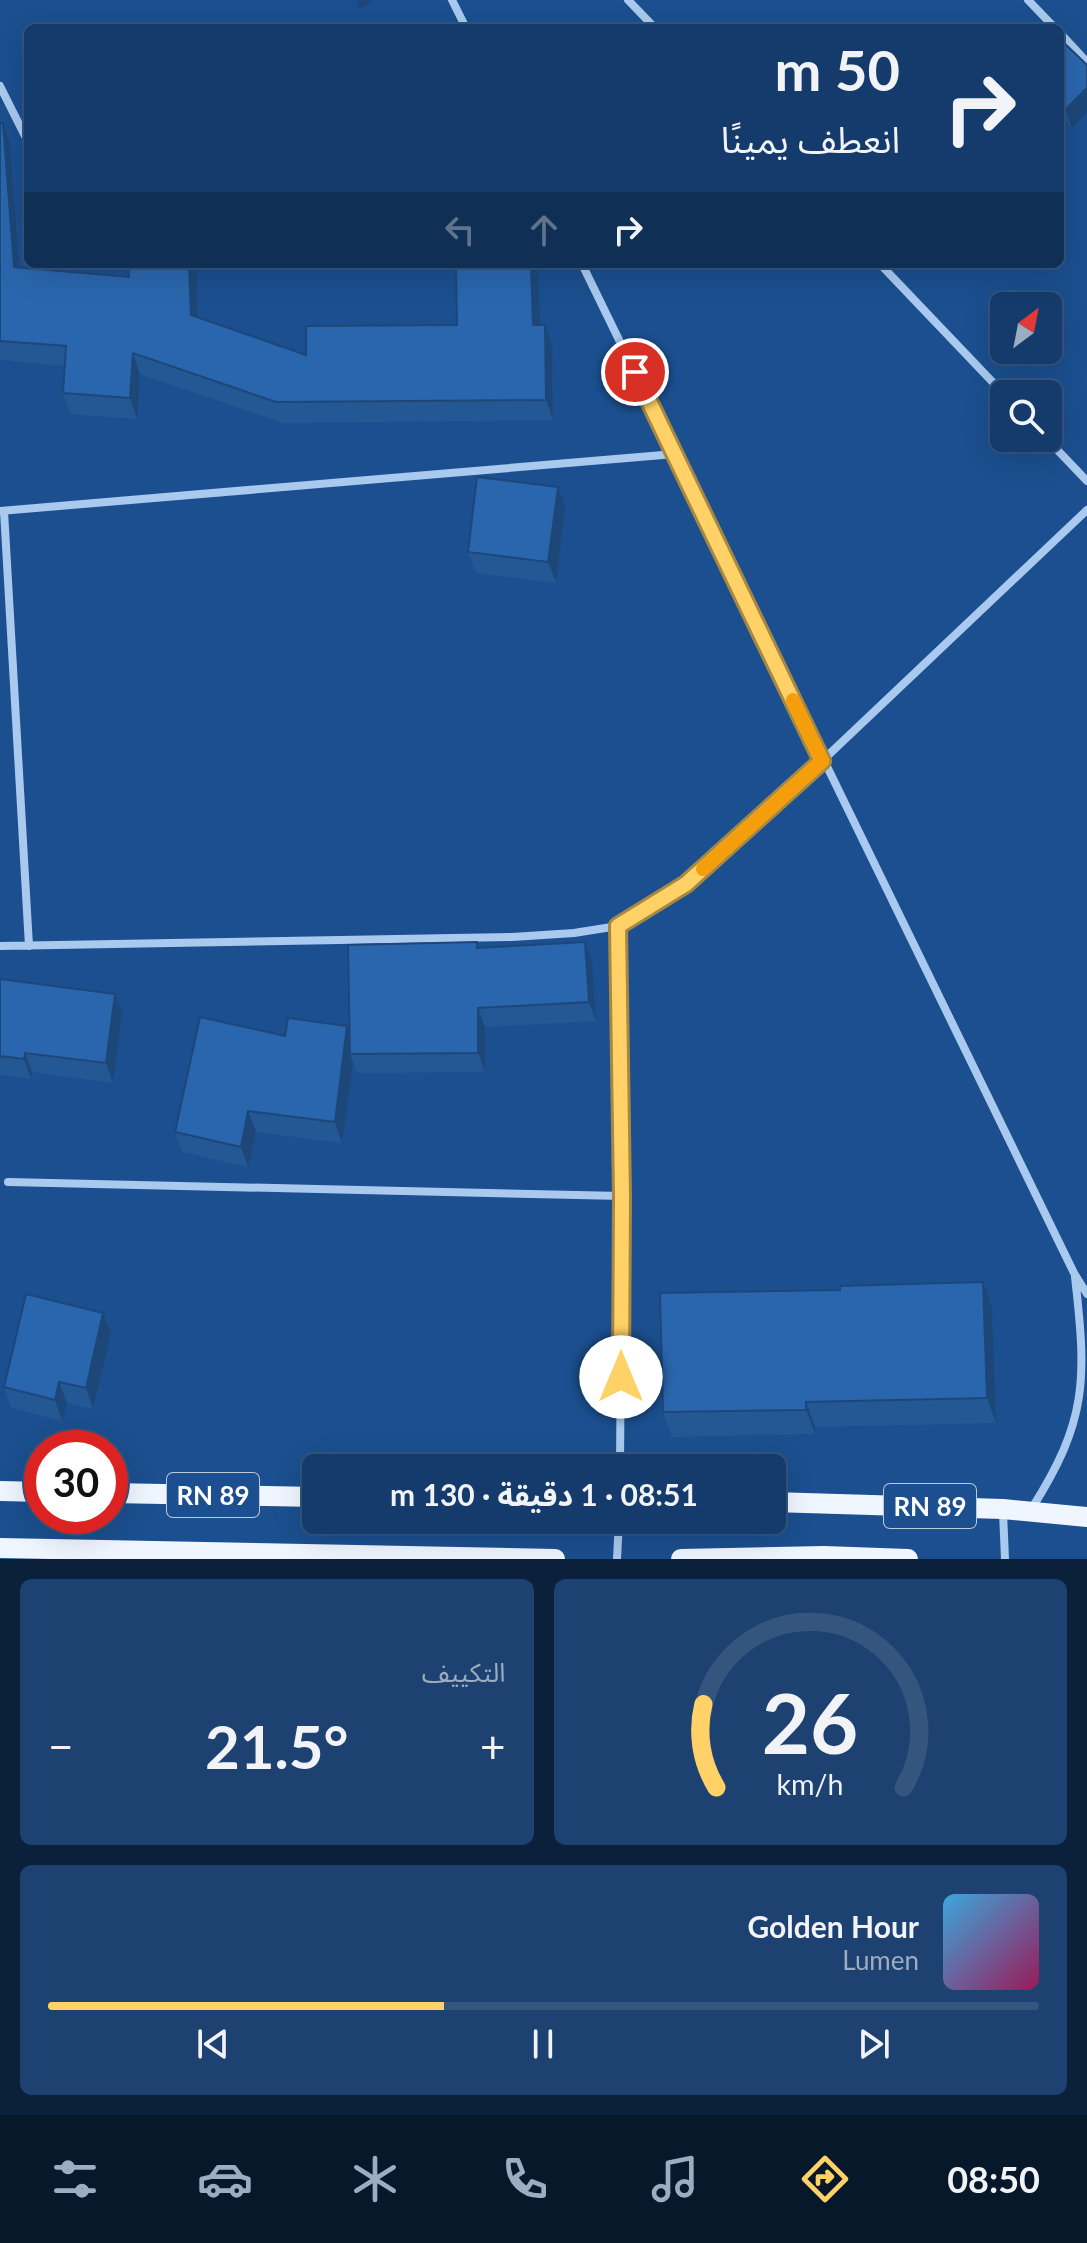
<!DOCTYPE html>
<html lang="ar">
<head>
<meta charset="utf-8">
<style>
  :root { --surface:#143b6b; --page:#1d4271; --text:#f1f3f6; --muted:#9dadc1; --line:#33557e; --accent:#ffd166 }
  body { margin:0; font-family:Lato,"Noto Sans Arabic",sans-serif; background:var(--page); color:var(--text); direction:rtl; height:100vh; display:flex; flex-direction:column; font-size:30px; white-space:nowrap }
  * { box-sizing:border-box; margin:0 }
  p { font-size:26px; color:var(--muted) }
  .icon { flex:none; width:44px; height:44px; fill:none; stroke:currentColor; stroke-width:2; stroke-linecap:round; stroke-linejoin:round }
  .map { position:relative; height:1559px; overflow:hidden; direction:ltr }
  .side { display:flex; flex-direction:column; gap:20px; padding:20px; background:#0b203b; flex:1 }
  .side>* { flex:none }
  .banner { position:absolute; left:24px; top:24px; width:1040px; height:244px; border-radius:12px; box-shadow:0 8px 32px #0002,0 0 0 2px var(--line); direction:rtl; background:#143b6b; color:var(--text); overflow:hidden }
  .needle { width:52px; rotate:32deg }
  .fabs { position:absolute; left:990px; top:292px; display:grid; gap:16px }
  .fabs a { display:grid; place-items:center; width:72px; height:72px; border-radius:12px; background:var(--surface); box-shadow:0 8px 32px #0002,0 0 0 2px var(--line); font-size:40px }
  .speed { position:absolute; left:24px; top:1430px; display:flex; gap:16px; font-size:40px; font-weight:700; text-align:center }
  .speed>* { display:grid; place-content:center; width:104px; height:104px; border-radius:50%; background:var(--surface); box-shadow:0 8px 32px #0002,0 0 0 2px var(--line); line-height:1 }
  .speed .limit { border:12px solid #d22; background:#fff; color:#111 }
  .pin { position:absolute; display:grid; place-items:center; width:68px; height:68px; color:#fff; margin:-34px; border:4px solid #fff; border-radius:50%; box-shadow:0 2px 8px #0007 }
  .me { position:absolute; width:88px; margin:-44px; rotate:0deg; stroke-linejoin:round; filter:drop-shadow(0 0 6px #0008) }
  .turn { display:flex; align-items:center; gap:28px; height:168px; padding:0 32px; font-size:36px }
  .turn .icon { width:104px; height:104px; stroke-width:2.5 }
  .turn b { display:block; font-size:56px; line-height:68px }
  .lanes { display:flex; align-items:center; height:76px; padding:0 32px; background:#0003; justify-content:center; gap:40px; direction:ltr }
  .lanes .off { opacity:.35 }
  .big { font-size:60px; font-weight:700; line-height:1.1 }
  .side .widget { flex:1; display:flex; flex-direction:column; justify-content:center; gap:12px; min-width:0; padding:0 28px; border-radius:12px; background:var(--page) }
  .side .dial { align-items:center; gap:0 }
  .dial svg { height:208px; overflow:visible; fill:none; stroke:var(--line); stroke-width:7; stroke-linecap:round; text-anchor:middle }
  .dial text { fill:var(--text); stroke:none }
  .song { display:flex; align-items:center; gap:24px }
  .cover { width:96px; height:96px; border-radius:12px; background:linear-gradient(135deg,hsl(200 70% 55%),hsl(330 70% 35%)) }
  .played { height:8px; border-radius:4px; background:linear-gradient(90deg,var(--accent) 40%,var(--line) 40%) }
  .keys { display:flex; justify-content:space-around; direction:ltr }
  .heat { display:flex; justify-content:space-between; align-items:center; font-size:44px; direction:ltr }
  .side .tiles { flex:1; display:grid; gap:20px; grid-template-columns:1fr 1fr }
  .widget:last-child { grid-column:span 2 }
  .trip { position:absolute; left:302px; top:1454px; width:484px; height:80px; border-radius:12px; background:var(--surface); box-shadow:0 8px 32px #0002,0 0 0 2px var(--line); font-weight:700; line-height:80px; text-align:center; direction:rtl }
  .tabs { display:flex; height:128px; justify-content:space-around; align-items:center; background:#08182b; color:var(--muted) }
  .tabs .icon { width:56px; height:56px }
  .tabs .selected { color:var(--accent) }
  .tabs b { font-size:36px; color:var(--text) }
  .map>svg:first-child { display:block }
</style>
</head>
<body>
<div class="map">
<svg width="1087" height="1559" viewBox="0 0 1087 1559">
  <rect width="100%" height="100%" fill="#1b4f8f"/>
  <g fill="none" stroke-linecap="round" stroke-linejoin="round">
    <!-- street -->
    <path stroke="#a9c9ee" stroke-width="8" d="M452 0 466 28
      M628 0 655 28
      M1028 0 1055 28
      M1060 33 1087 62
      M0 86 28 142
      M582 264 1074 1273 1087 1294
      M880 264 1004 394
      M1046 438 1087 481
      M0 511 675 454
      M4 511 29 946
      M618 926 622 1196 620 1468
      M0 946 512 937 574 933 618 926 686 884 822 761 1087 510
      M8 1182 622 1196
      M1032 1508C1087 1421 1087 1381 1075 1277
      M1003 1512 1005 1559
      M617 1559 619 1520"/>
    <!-- primary -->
    <path stroke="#f0f6ff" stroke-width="20" d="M0 1491 42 1492
      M110 1493 316 1497
      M772 1502 1003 1509 1087 1517
      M0 1548 555 1559
      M681 1559 824 1556 908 1559"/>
  </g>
  <!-- wall -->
  <path fill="#245895" d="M1060 39 1072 128 1068 124 1060 131Z
    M0 123 10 143 20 267 129 277 197 272 198 318 306 355 457 325 456 264H538L540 325H545L552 345 553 420 283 423 140 374 137 419 70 414 63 393 65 366 0 360Z
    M558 487 565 507 556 583 476 573 468 552Z
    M585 942 592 961 596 1021 485 1027V1072L357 1073 353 1062 342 1143 256 1132 248 1167 182 1152 175 1132 285 1036 349 1032 479 948Z
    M0 979 122 1013 113 1083 32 1072 31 1079 0 1075Z
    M992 1307 996 1423 815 1427V1434L672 1437 663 1412Z
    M111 1334 93 1409 67 1403 62 1421 11 1408 4 1387Z"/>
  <!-- shaded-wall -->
  <path fill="#1d4779" d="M357 0H373L360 9Z
    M1087 88V112L1072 128 1065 110Z
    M1061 106 1068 124 1060 131V107Z
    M3 123 10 143 21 287 14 267Z
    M189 264H193L197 272 198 336 191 315Z
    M531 264H538L541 345 533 325Z
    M545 325 552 345 553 420 546 400Z
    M133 353 140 374 137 419 130 398Z
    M558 487 565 507 556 583 548 562Z
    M585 942 592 961 596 1021 589 1002Z
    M115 994 122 1013 113 1083 106 1063Z
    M478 1008 485 1027V1072L478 1053Z
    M347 1026 355 1047 350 1054 353 1062 342 1143 335 1122Z
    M25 1053 32 1072 31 1079 24 1059Z
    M248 1111 256 1132 248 1167 241 1147Z
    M983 1282 992 1307 996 1423 987 1398Z
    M103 1313 111 1334 93 1409 86 1388Z
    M59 1382 67 1403 62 1421 55 1400Z
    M806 1402 815 1427V1434L806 1410Z"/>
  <!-- building -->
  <path fill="#2a66ad" stroke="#1d4779" stroke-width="2" d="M1060 39 1087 65V88L1065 110 1061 106 1060 107Z
    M0 123H3L14 267 129 277 128 264H189L191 315 306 355V326L457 325 456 264H531L533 325H545L546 400 276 402 133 353 130 398 63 393 66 346 0 341Z
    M477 477 558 487 548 562 468 552Z
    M477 942V948L585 942 589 1002 478 1008V1053L350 1054 348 945Z
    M0 979 115 994 106 1063 25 1053 24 1059 0 1056Z
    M200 1017 285 1036 288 1018 347 1026 335 1122 248 1111 241 1147 175 1132Z
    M983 1282 987 1398 806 1402V1410L663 1412 660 1293 840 1290V1286Z
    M26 1294 103 1313 86 1388 59 1382 55 1400 4 1387Z"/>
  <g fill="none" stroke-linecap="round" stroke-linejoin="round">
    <!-- route casing -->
    <g stroke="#a68842" stroke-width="20">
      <path id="route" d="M621 1377 622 1196 618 926 686 884 822 761 635 372"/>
    </g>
    <!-- route -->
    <use href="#route" stroke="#ffd166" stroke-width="14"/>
    <!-- slow -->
    <path stroke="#f59e0b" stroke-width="14" d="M703 869 822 761 793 700"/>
  </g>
  <g text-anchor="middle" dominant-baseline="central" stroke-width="8" stroke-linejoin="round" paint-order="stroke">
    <!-- shield labels -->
    <g fill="#1b4f8f" stroke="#bbcadd" stroke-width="2">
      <rect x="167" y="1473" width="92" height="44" rx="6"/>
      <rect x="884" y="1484" width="92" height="44" rx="6"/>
    </g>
    <g font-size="26" font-weight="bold" fill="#fff">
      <text x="213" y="1495">RN 89</text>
      <text x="930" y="1506">RN 89</text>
    </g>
  </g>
</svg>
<div class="fabs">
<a><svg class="needle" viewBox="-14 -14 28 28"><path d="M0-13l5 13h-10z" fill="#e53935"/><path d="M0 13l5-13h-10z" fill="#9dadc1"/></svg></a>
<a><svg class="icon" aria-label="search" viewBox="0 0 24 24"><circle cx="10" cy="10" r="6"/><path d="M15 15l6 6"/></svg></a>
</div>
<div class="speed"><div class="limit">30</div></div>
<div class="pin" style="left:635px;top:372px;background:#d93025"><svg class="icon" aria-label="arrive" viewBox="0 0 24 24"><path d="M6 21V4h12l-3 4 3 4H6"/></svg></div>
<svg class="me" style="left:621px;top:1377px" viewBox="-20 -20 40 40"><circle r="19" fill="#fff"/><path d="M0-13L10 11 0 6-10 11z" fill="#ffd166"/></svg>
<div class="trip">08:51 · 1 دقيقة · 130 m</div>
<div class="banner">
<div class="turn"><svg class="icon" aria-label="right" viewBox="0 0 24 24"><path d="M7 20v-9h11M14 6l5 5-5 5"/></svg><div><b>50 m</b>انعطف يمينًا</div></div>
<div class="lanes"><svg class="icon off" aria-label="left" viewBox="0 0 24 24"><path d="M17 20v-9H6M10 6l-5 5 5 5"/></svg><svg class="icon off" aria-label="ahead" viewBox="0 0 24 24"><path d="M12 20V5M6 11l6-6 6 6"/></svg><svg class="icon" aria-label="right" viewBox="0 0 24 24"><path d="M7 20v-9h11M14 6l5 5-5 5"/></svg></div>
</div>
</div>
<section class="side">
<div class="tiles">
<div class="widget dial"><svg viewBox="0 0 100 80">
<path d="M14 69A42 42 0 1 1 86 69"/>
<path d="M14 69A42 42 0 0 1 9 37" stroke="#ffd166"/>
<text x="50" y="56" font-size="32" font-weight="700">26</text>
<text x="50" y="72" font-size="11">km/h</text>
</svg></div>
<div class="widget"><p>التكييف</p>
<div class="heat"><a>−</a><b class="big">21.5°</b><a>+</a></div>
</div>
<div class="widget">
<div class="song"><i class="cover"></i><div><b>Golden Hour</b><p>Lumen</p></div></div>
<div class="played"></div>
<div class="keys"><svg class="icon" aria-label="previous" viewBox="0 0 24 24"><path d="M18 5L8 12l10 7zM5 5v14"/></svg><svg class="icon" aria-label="pause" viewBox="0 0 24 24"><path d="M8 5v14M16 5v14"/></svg><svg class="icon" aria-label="next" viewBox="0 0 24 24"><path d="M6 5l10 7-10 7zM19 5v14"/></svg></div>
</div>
</div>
</section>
<nav class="tabs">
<b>08:50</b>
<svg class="icon selected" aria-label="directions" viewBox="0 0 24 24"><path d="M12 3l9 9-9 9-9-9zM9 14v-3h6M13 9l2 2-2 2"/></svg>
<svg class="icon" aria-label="music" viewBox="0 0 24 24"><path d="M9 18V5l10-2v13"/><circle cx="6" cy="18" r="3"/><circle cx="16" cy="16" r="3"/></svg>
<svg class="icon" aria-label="phone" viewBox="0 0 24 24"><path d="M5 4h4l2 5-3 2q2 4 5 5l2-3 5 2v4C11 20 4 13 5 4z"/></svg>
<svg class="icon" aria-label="climate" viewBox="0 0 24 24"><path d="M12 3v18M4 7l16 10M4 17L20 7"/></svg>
<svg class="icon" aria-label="car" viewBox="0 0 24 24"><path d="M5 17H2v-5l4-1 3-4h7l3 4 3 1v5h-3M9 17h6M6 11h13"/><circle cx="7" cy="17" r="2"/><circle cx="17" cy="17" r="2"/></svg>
<svg class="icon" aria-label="filters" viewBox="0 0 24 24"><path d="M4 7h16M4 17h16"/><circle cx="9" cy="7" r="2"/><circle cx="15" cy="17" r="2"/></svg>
</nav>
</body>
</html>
